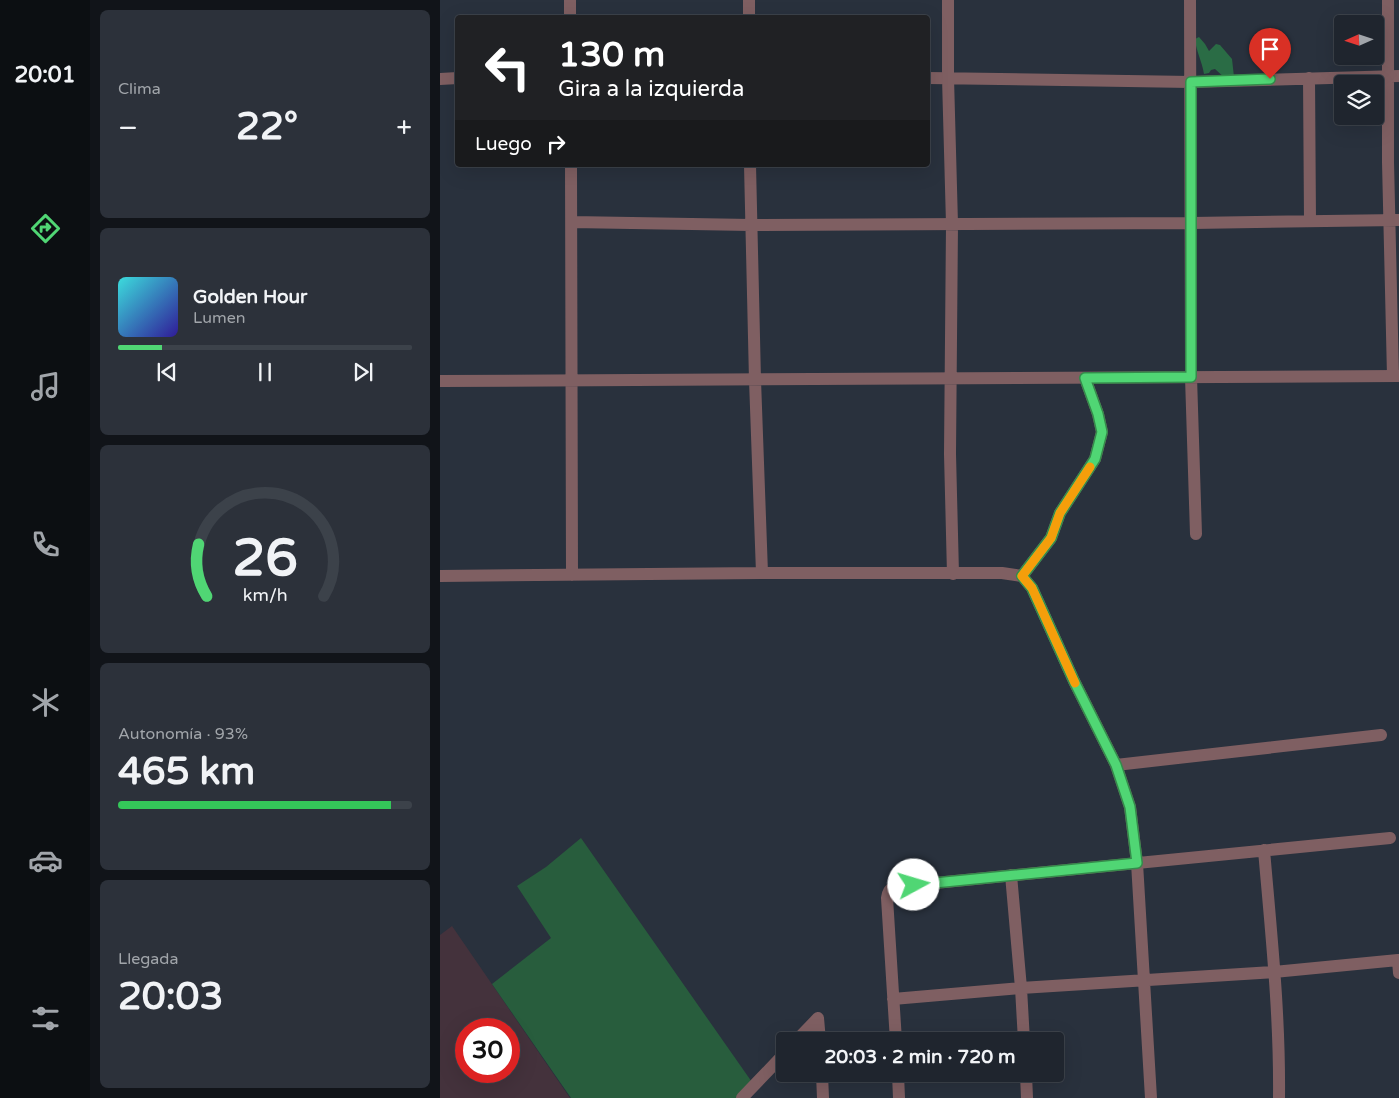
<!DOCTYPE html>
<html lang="es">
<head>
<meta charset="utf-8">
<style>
  :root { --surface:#1f252e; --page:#2c313a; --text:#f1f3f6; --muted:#a1a5aa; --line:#3c424a; --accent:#50d674 }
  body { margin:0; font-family:"Varela Round",sans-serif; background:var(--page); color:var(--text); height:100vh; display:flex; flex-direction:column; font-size:19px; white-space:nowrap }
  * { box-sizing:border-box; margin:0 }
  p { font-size:16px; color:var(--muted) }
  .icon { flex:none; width:28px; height:28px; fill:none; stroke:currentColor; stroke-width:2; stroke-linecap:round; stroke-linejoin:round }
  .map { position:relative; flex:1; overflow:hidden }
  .drawer { display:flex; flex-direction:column; gap:10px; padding:10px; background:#111419; width:350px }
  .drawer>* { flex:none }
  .guide { position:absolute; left:15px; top:15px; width:475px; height:152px; border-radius:5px; box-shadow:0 5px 20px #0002,0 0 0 1px var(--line); background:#202124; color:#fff; overflow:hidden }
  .needle { width:32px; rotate:267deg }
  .buttons { position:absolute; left:894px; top:15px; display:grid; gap:10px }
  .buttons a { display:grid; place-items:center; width:50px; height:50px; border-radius:5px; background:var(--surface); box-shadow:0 5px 20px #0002,0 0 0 1px var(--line); font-size:25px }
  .speed { position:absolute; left:15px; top:1018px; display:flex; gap:10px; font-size:25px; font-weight:700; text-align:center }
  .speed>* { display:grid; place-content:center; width:65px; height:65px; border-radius:50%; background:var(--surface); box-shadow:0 5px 20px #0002,0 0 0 1px var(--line); line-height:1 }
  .speed .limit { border:8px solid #d22; background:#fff; color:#111 }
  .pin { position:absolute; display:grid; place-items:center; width:42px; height:42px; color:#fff; margin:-51px -21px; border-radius:50% 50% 50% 0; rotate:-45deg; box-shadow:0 0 5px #0007 }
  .pin .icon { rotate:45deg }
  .me { position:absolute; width:55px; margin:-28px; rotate:84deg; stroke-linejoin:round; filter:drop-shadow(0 0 4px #0008) }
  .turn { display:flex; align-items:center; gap:18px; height:105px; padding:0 20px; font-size:22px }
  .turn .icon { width:65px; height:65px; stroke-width:2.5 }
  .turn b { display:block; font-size:35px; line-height:42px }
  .then { display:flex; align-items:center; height:48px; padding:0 20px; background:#0003; gap:10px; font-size:19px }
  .big { font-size:38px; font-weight:700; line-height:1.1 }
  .drawer .card { flex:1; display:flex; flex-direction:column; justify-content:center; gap:8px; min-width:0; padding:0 18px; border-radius:8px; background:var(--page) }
  .drawer .dial { align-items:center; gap:0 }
  .dial svg { height:130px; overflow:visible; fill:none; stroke:var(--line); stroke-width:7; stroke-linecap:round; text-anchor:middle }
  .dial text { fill:var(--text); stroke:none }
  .song { display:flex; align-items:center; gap:15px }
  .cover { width:60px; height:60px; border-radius:8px; background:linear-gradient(135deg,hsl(180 70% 55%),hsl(250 70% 35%)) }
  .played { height:5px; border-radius:2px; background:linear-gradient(90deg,var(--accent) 15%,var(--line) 15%) }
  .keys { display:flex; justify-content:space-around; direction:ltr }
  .heat { display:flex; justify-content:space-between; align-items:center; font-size:28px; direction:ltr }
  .charge { height:8px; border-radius:4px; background:linear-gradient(90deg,#34c759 93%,var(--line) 0) }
  .trip { position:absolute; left:336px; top:1032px; width:288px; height:50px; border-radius:5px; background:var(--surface); box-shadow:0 5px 20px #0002,0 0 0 1px var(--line); font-weight:700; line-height:50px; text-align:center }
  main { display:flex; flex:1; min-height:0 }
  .tabs { display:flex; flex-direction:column; width:90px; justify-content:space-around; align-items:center; background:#0c0f12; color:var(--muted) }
  .tabs .icon { width:35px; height:35px }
  .tabs .current { color:var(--accent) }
  .tabs b { font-size:22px; color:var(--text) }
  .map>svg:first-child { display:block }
</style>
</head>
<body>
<main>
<nav class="tabs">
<b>20:01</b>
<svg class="icon current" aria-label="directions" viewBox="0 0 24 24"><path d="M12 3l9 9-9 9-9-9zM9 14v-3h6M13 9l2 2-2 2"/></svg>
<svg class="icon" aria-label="music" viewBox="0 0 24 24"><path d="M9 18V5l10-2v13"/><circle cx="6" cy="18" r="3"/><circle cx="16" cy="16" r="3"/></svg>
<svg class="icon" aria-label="phone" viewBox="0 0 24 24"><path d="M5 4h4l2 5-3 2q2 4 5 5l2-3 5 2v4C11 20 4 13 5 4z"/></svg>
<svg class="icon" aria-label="climate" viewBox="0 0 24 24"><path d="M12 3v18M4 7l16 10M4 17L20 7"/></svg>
<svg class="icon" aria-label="car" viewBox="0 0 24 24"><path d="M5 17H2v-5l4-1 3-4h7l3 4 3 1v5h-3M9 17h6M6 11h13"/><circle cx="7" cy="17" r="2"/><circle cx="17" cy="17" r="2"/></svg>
<svg class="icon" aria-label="filters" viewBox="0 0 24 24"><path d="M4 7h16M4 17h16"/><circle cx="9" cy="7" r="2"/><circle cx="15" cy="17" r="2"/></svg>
</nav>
<section class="drawer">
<div class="card"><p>Clima</p>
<div class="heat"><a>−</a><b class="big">22°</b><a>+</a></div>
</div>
<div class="card">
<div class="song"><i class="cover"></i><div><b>Golden Hour</b><p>Lumen</p></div></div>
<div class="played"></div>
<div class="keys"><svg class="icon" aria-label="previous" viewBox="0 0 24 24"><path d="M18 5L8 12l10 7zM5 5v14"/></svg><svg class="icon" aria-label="pause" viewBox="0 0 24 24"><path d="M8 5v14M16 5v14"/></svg><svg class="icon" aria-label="next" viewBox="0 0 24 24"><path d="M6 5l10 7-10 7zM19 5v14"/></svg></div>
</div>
<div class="card dial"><svg viewBox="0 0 100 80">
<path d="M14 69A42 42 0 1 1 86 69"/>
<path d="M14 69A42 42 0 0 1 9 37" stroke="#50d674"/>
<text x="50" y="56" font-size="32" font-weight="700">26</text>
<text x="50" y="72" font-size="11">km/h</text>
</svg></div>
<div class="card"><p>Autonomía · 93%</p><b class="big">465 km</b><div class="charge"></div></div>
<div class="card"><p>Llegada</p><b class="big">20:03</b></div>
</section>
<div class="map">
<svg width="959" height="1098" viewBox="0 0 959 1098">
  <rect width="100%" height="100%" fill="#29313d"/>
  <!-- industrial -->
  <path fill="#44323c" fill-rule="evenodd" d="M12 926 130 1098H0V935ZM26 1029H69V1071H26Z"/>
  <!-- green -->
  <path fill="#285d3d" d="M141 838 314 1085 302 1098H131L52 984 111 938 77 886 106 867Z"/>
  <!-- forest -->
  <path fill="#2a6c45" d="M759 37 765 44 769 51 776 44 780 45 792 59 794 77 786 79 775 69 771 70 769 73 764 74C762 61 756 51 755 39Z"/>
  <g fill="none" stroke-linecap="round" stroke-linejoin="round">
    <!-- minor -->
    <path stroke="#7f5f62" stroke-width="12" d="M309 0V18
      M508 0V78L512 224 510 454 513 574
      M750 0 751 377 756 534
      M948 0V162L953 376
      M130 18V0
      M488 78 751 82 959 76
      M869 78 870 221
      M0 79 18 78
      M131 165 132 575
      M310 165 315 380 322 573
      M132 222 311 225 752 223 959 220
      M645 378 658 414 662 432 655 459 620 513 611 538 582 576 592 588 634 681 676 765 690 807 697 863 711 1098
      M0 381 959 376
      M0 576 322 573H562L582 576
      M676 765 941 735
      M824 850C831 932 840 1015 839 1098
      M571 875 581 988 584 1041
      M453 999 581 988 834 972 958 960 959 973
      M378 1018 380 1041
      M356 1041 378 1018
      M456 1041 447 898C448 892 449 889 455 887L950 838
      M382 1074 383 1098
      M458 1074 459 1098
      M586 1074 587 1098
      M302 1098 345 1053"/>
  </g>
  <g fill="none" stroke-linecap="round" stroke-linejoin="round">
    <!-- route casing -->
    <g stroke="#348b4b" stroke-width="12">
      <path id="route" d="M474 885 697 863 690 807 676 765 634 681 592 588 582 576 611 538 620 513 655 459 662 432 658 414 645 378 751 377V82L830 79"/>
    </g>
    <!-- route -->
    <use href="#route" stroke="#50d674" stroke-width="9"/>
    <!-- slow -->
    <path stroke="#f59e0b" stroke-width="9" d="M635 683 592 588 582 576 611 538 620 513 650 467"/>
  </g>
</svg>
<div class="buttons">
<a><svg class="needle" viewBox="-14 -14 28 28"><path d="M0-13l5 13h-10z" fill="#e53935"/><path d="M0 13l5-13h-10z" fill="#a1a5aa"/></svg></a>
<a><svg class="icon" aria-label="layers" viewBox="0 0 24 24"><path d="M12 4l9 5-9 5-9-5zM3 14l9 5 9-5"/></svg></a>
</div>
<div class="speed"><div class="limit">30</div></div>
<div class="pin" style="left:830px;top:79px;background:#d93025"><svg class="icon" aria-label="arrive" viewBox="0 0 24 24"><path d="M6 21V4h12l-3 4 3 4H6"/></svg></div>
<svg class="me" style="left:474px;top:885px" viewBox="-20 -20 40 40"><circle r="19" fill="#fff"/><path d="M0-13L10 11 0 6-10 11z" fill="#50d674"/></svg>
<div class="trip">20:03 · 2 min · 720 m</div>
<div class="guide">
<div class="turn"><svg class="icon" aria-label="left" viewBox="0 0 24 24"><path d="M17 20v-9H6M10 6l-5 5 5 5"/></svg><div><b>130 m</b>Gira a la izquierda</div></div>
<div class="then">Luego<svg class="icon" aria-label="right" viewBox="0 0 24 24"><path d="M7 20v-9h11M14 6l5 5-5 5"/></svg></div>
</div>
</div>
</main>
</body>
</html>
